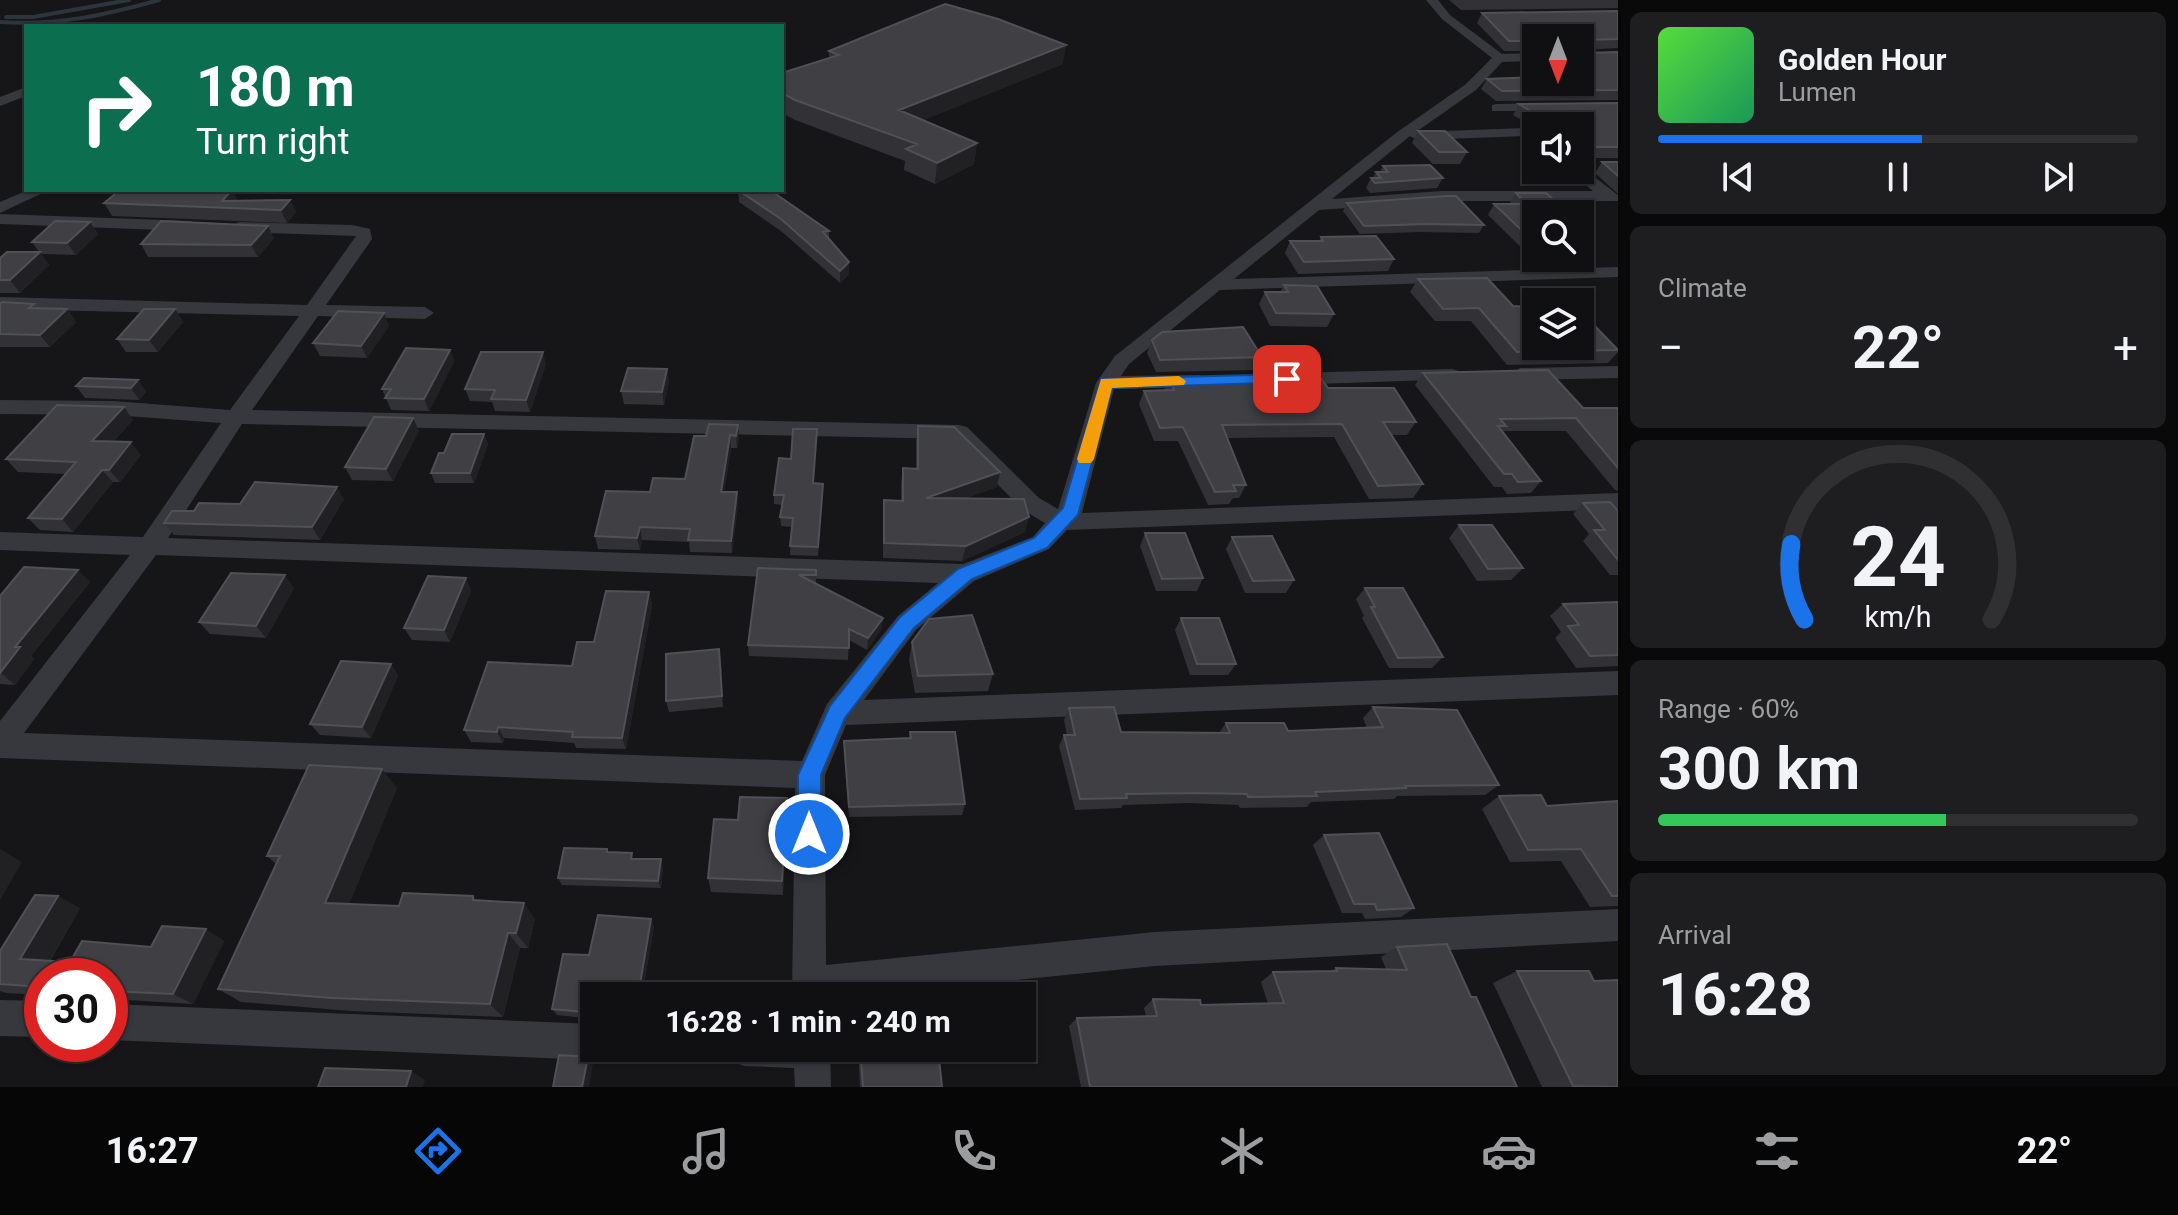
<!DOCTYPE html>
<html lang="en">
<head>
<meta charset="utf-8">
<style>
  :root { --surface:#101012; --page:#1e1e20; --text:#f1f3f6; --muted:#9c9d9f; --line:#303032; --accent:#1a73e8 }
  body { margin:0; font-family:Roboto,sans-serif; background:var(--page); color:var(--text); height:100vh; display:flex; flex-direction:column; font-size:30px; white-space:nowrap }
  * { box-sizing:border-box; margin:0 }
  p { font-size:26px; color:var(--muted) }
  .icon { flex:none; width:44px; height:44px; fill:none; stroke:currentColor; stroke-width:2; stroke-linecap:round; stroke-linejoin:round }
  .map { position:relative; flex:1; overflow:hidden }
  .details { display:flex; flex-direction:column; gap:12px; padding:12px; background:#09090a; width:560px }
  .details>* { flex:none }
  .banner { position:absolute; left:24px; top:24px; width:760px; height:168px; border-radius:0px; box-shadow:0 2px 6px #0004,0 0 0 2px var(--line); background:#0b6e4f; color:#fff; overflow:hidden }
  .needle { width:52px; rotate:180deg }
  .tools { position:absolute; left:1522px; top:24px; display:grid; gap:16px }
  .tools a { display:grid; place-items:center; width:72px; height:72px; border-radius:0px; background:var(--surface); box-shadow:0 2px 6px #0004,0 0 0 2px var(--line); font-size:40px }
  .speed { position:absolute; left:24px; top:958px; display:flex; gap:16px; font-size:40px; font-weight:700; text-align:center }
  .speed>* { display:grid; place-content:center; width:104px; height:104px; border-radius:50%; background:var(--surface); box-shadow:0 2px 6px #0004,0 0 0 2px var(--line); line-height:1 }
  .speed .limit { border:12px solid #d22; background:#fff; color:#111 }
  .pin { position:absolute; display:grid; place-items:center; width:68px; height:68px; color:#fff; margin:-34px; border-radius:16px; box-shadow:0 4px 12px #0006 }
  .me { position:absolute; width:88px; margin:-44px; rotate:0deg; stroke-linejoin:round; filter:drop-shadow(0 0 6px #0008) }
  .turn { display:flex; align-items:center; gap:28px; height:168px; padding:0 40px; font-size:36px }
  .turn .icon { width:104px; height:104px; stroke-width:2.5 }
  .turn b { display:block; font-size:56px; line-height:68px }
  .big { font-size:60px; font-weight:700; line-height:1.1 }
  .details .widget { flex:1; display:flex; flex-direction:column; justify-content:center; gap:12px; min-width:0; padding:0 28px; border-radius:12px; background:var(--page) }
  .details .dial { align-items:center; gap:0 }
  .dial svg { height:208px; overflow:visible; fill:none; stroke:var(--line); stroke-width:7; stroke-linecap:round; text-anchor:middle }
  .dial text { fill:var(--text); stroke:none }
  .song { display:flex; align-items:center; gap:24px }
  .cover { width:96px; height:96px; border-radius:12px; background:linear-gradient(135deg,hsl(110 70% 55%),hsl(150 70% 35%)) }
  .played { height:8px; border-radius:4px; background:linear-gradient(90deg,var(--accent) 55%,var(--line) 55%) }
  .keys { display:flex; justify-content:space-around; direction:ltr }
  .heat { display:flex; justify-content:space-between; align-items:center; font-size:44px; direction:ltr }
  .charge { height:12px; border-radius:6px; background:linear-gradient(90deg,#34c759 60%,var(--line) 0) }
  .trip { position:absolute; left:580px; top:982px; width:456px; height:80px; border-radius:0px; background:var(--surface); box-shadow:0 2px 6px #0004,0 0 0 2px var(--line); font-weight:700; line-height:80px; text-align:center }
  .menu { display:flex; height:128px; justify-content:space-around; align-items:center; background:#060607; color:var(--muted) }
  .menu .icon { width:56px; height:56px }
  .menu .selected { color:var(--accent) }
  .menu b { font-size:36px; color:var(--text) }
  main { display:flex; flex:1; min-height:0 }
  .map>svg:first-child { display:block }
</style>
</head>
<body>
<main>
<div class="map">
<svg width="1618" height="1087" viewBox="0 0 1618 1087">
  <rect width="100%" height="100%" fill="#161618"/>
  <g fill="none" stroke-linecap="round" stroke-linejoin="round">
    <!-- stream -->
    <path stroke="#2c353c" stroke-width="4" d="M6 17H33L129 0
      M0 22C57 26 105 15 159 0"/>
    <!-- street -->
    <path fill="#37383d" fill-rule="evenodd" d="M1426 0H1438L1450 15 1502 54 1536 53V61L1502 62 1476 90 1416 132 1526 128 1533 132 1526 136 1417 140 1410 136 1332 199 1442 191H1593L1568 170H1580V166L1618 195V201H1442L1319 210 1234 279 1618 267V277L1220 290 1129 364 1121 376 1200 375 1210 381 1200 387 1114 389 1082 513 1618 493V509L1067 530 1049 549 974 581 916 630 864 700 1618 671V695L846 725 825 775 826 965 1155 932 1618 909V941L1155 966 859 996H792L795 788 0 758V721L130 555 0 550V532L143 537 221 423 113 415 0 414V400L113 401 230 410 299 316 0 309V297L307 305 356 236 239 232 231 227 239 222 352 225 370 229 372 239 326 305 425 307 434 313 425 319 318 316 252 410 959 425 967 427 1039 498 1058 509 1096 383 1115 356 1396 133 1466 84 1492 58 1442 19ZM242 424 953 439 1023 510 1045 523 1033 537 963 564 168 538ZM156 555 938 583 898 616 827 704 802 761 24 733Z
      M26 87V96L0 106V97Z
      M1497 104 1548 103 1555 107 1548 111H1492V105Z
      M28 190H49L0 213V202Z
      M0 214 191 221 199 226 191 231 0 224Z
      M1618 366V378L1520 380 1510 374 1520 368Z
      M1452 369 1459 371 1462 375 1459 379 1288 385 1278 379 1288 373Z
      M0 1000 42 1001V1037L0 1036Z
      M110 1004 594 1024V1048H609L607 1055 594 1060 110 1040Z
      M726 1048H830L831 1087H795L794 1068 744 1066 731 1061Z"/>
  </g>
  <!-- wall -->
  <path fill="#323236" d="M1449 0H1618V8L1461 10Z
    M1618 11V48L1583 50 1586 53 1618 52V100L1496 101 1481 89 1487 79 1580 82V38H1536V51H1504L1477 23 1482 13Z
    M829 51 1063 64 923 120 977 143 974 164 935 184 904 170 905 161 795 120 782 113V73L829 58Z
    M1536 54V76L1521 64 1527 55Z
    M1618 103V158H1582L1580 161V126H1536V133L1534 132 1533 127 1513 115 1519 104Z
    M1418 131 1467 152 1460 164H1433L1412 143Z
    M1602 162H1618V194L1595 173Z
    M1383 166 1443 178 1437 188 1370 193 1366 188 1371 178H1373L1376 172H1380Z
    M232 190 238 201 290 200 296 212 287 223 112 216 104 203Z
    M738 190 829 231V239L849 262V274L840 283 781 231 739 202Z
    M1516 193 1536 214V258H1580L1574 265 1540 266 1488 215 1494 204H1509Z
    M1347 203 1484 225 1479 233 1422 232 1360 234 1343 211Z
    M90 222 98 234 76 255 41 254 49 265 20 293H0V258L39 252 32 242Z
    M1321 237 1394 259 1388 271 1298 274 1285 253 1290 241H1319Z
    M274 238 258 257H148L141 244Z
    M1487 278 1536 346 1618 350V352L1608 363 1507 365 1471 321H1435L1410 292 1418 279Z
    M1284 285 1334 314 1327 327 1270 326 1259 304 1265 292H1280Z
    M0 304 37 308 67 309 76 322 50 347H0Z
    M175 309 183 322 158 352H126L117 339Z
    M389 326 367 358 320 356 313 343Z
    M1152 340 1262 357 1256 370 1156 372 1147 353Z
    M450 350 454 361 429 411 391 410 382 389Z
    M546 364 530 412 495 411 492 402 470 401 465 389Z
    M667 369 669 382 664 405 624 404 621 391Z
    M1423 373 1583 408H1618V491L1615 490 1566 431H1502L1541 481 1531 493 1507 494 1502 487H1494L1415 385Z
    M1169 378 1328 388 1416 422 1407 435H1391L1423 484 1413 498 1369 499 1334 437 1227 438 1246 485 1239 498H1233L1229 504 1208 505 1178 441H1154L1139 404 1144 391 1164 390Z
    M138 380 146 392 139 400 85 398 76 386Z
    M124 407 133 420 113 442 141 455 120 482H113L73 532 40 530 28 518 66 474 18 472 6 459Z
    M413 418 419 431 393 481 352 480 345 467Z
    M738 425 739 437 737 448H731L724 492 738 505 732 553 690 552 689 542 642 540 640 550 598 549 595 536 650 492 685 479 706 436Z
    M918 426 997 487 966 498 1025 532 962 561 883 558V515L884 500 901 501V483L903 468 916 469V441Z
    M817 429 813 483 823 484 818 556 790 555 792 527 781 526 780 517 782 505 774 504V495L791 459Z
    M484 434 488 444 474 483H435L431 473 444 453Z
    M344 499 320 540 174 535 164 523 194 511 240 504Z
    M1583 503 1618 511V575H1610L1583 541 1589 534 1573 514Z
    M1459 525 1523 568 1511 580 1477 581 1449 538Z
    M1145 533 1203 578 1197 591H1156L1140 546Z
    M1232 537 1294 580 1286 593H1245L1226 549Z
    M758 568 816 570V584L883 618 881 630 867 650 849 640 848 660 749 656 748 645Z
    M466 578 471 591 450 642 412 640 404 628Z
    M90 582 31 656 34 659 15 685 0 684V596Z
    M294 588 266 638 210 634 199 622Z
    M1365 588 1443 657 1432 668H1389L1362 618 1364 616 1356 599Z
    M649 592 652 605 626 749 576 748 574 743 504 738 503 743 471 742 464 730 572 666 594 642Z
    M1618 602V666L1576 668 1555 638 1561 632 1550 616 1563 604Z
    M1181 618 1236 664 1228 675H1190L1175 630Z
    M912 642 993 674 988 691 915 693 909 660Z
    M721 661 723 707 669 712 666 701Z
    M391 664 398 676 371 738 320 735 310 724Z
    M1373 707 1499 785 1485 795 1397 796 1394 799 1311 802 1307 807 1240 808 1238 805 1189 803 1123 805 1121 808 1075 810 1059 746 1064 735H1067L1064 720 1069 708 1121 732 1219 733 1226 723 1288 731 1367 728 1363 718Z
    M910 732 965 804 962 815 849 817 844 752V741L909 738Z
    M397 788 349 904 399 906 473 896 476 900 535 919 528 948H520L503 1017 351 1011 241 1002 218 989 276 864 267 856Z
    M1499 796 1547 806 1618 801V906L1590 907 1561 861 1510 862 1482 809Z
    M787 798V814L783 895 711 892 708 878 738 820Z
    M1324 835 1414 908 1401 917 1365 919 1362 913H1342L1313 845Z
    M607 849 608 852 663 867 661 888 562 885 558 878Z
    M80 908 50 961 70 962 151 947 224 941 193 1004 110 999V976H42V995L6 993 0 991V951Z
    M651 919 654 927 642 996H594V1019L557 1015 552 1009 589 955Z
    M1397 947 1471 997 1517 1087H1081L1069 1026 1077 1018 1146 1016 1144 1008 1153 999 1201 1005 1268 1004 1261 982 1273 972 1331 971 1336 968 1386 969 1381 957Z
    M1517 971 1594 981 1618 1087H1542L1493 983Z
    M858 1048H938L942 1087H860Z"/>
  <!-- shaded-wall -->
  <path fill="#212124" d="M1066 45 1063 64 897 131 899 110Z
    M977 143 974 164 935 184 937 163Z
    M232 190 239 202 222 201Z
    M290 200 296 212 287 223 281 210Z
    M90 222 98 234 76 255 67 243Z
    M268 226 274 238 258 257 251 245Z
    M40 252 49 265 20 293 10 280Z
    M849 262V274L840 283V271Z
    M67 309 76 322 50 347 40 335Z
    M175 309 183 322 158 352 149 340Z
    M384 313 389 326 367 358 361 346Z
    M450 350 454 361 429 411 424 399Z
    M543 352 546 364 530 412 526 400Z
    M667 369 669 382 664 405 662 392Z
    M138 380 146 392 139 400 131 388Z
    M124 407 133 420 102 454 92 441Z
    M413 418 419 431 393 481 386 469Z
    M738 425 739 437 737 448 736 436Z
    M484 434 488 444 474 483 470 473Z
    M730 435 731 448 722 505 721 492Z
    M131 442 141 455 120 482 109 470Z
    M102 470 113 482 73 532 62 519Z
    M1000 472 997 487 924 513 926 498Z
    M337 487 344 499 320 540 312 527Z
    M737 492 738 505 732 553 731 541Z
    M1029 517 1025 532 962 561 966 546Z
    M640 527 642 540 640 550 637 538Z
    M78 570 90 582 31 656 34 659 15 685 1 673 15 647Z
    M285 575 294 588 266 638 256 626Z
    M466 578 471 591 450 642 444 630Z
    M649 592 652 605 626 749 622 738Z
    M883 618 881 630 867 650 868 638Z
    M719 649 721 661 723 707 722 696Z
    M391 664 398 676 371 738 362 727Z
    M498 727 504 738 503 743 497 732Z
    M382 769 397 788 343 919 325 903Z
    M787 798V814L783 895 782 881Z
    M0 849 22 862 0 900Z
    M661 859 663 867 661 888 658 881Z
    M58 896 80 908 44 970 20 959Z
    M524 903 535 919 528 948 516 933Z
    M651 919 654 927 642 996H638Z
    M206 929 224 941 193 1004 173 994Z
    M508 933 520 948 503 1017 490 1004Z
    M588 1057 593 1063 589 1087H582Z
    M411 1071 425 1080 423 1087H406Z"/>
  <!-- building -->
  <path fill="#3f3f44" stroke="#4f5156" stroke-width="2" d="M945 4 998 19 1066 45 899 110 977 143 937 163 906 149 917 144 795 100 782 93V73L839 55 829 51Z
    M1618 11V39L1584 40 1583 50 1586 53 1618 52V90L1502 91 1487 79 1536 77V82H1580V38H1536V41H1509L1482 13Z
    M1536 54V62L1527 55Z
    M1618 103V147H1587L1584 155 1580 152V126H1547L1540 121V117L1519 104Z
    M1418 131H1445L1467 152H1439Z
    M1602 162H1618V176Z
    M1430 165 1443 178 1375 183 1371 178H1381L1376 172H1388L1383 166Z
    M120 190H186V192L188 190H232L222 201 290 200 281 210 104 203Z
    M738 190H770L829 231 823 232 849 262 840 271 781 219Z
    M1516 193H1546L1570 214H1536V244L1494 204H1526Z
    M1447 196H1456L1484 225 1427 224 1364 226 1347 203Z
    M55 221 90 222 67 243 32 242Z
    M161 221 268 226 251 245 141 244Z
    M1376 236 1394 259 1304 262 1290 241H1323L1321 237Z
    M7 252H40L10 280H0V258Z
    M1487 278 1513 306 1536 307V346H1580V321H1590L1618 350 1517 352 1479 308 1443 309 1418 279Z
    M1284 285 1317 286 1334 314 1276 313 1265 292H1288Z
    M2 302 34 304 29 308 67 309 40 335 0 334V304Z
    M144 309H175L149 340 117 339Z
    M338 311 384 313 361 346 313 343Z
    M1243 327 1262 357 1160 360 1152 340 1162 332Z
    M406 348 450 350 424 399 385 398 391 389H382Z
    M481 352H543L526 400 491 399 495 390 465 389Z
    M628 368 667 369 662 392 621 391Z
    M1548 370 1583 408H1618V468L1576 418 1500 419 1506 426H1498L1541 481 1518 482 1512 474H1504L1423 373Z
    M1318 374 1328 388H1394L1416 422H1383L1423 484 1378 486 1342 424 1222 425 1246 485H1233L1236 491 1215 492 1183 427 1160 428 1144 391 1174 390 1169 378Z
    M84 378 138 380 131 388 76 386Z
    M57 405 124 407 92 441 131 442 109 470H102L62 519 28 518 76 462 6 459Z
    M374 417 413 418 386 469 345 467Z
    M709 424 738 425 736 436 730 435 721 492H737L731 541 688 540 690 529 640 527 637 538 595 536 606 491 650 492 653 478 685 479 694 436H706Z
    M918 426 954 427 1000 472 926 498 1024 499 1029 517 966 546 884 543V500L903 501V468L918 469Z
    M793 429H817L813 483 823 484 818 547 790 546 793 518 780 517 784 495H774L779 458 791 459Z
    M452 434H484L470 473H431L439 453H444Z
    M255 482 337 487 312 527 164 523 172 511H194L199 503 240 504Z
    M1610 502 1618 511V560L1594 530H1605L1583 503Z
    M1459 525H1492L1523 568 1488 569Z
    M1145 533H1185L1203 578 1162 579Z
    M1272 536 1294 580 1253 581 1232 537Z
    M24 567 78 570 15 647H20L0 673V596Z
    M758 568 816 570V575H799L883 618 868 638 849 629V648L748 645Z
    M231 573 285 575 256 626 199 622Z
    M428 576 466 578 444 630 404 628Z
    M1365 588H1403L1443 657 1398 658 1371 607H1375Z
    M606 591 649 592 622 738 572 737 573 732 498 727 497 732 464 730 488 662 572 666 577 642H594Z
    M1618 602V655L1590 656 1568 626 1579 625 1563 604Z
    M972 615 993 674 918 676 912 642 929 619Z
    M1181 618H1219L1236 664H1197Z
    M719 649 722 696 666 701V654Z
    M341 661 391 664 362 727 310 724Z
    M1114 707 1121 732 1230 733 1226 723H1284L1288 731 1383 727 1373 707 1457 710 1499 785 1405 786 1406 788 1315 792 1317 796 1248 797 1247 794 1196 793 1126 794 1127 798 1080 799 1064 735H1075L1069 708Z
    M910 732H955L965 804 849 807 844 741 911 738Z
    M309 765 382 769 325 903 399 906 403 893 473 896V900L524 903 516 933H508L490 1004 332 998 218 989 280 856H267Z
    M1541 795 1547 806 1618 801V896H1612L1581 849 1528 850 1499 796Z
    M740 797 787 798 782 881 708 878 714 819 738 820Z
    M1379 833 1414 908 1377 910 1375 904H1354L1324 835Z
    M564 848 607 849V852L632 853 631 859H661L658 881 558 878Z
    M35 895 58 896 20 959 70 962 82 941 151 947 162 926 206 929 173 994 110 991V976H42V987L0 984V951Z
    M598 915 651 919 638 996H594V1013L552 1009 563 954 589 955Z
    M1447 944 1471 997H1476L1517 1087H1090L1077 1018 1157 1016 1153 999 1200 1000 1201 1005 1284 1003 1273 972 1337 971 1336 968 1407 970 1397 947Z
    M1517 971H1589L1594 981 1618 980V1087L1573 1086Z
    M860 1048H938L942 1087H863Z
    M559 1055 588 1057 582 1087H553Z
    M325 1068 411 1071 406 1087H318Z"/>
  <!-- route -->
  <path fill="#1a73e8" stroke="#114b97" stroke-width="2" d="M1287 374 1294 379 1292 382 1112 388 1078 515 1047 548 972 579 914 628 845 718 821 775V834L817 842 809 846 801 842 798 834V775L830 706 900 617 958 569 1034 538 1063 508 1101 379Z"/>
  <!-- slow -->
  <path fill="#f59e0b" d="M1179 376 1186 381 1184 385 1112 388 1094 459 1091 463H1079L1077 459 1101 379Z"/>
</svg>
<div class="tools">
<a><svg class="needle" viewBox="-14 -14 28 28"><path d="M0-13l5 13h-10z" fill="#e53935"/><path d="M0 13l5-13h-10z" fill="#9c9d9f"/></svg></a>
<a><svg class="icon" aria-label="sound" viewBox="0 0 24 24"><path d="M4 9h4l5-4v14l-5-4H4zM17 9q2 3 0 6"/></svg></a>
<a><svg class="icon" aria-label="search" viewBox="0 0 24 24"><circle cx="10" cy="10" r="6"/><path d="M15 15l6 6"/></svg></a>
<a><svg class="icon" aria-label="layers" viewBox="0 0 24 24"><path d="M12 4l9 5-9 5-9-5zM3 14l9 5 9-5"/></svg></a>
</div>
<div class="speed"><div class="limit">30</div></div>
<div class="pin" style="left:1287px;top:379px;background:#d93025"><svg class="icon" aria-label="arrive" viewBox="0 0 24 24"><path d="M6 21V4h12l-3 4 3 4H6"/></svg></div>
<svg class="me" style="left:809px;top:834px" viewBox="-20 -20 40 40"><circle r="17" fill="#1a73e8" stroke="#fff" stroke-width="3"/><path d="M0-11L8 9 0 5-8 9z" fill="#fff"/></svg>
<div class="trip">16:28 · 1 min · 240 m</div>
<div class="banner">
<div class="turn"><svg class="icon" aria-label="right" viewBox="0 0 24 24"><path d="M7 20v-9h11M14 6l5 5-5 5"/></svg><div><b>180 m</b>Turn right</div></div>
</div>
</div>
<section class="details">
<div class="widget">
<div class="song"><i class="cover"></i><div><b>Golden Hour</b><p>Lumen</p></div></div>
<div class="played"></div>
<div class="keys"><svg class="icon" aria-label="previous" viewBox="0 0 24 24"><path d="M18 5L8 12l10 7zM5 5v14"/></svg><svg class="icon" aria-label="pause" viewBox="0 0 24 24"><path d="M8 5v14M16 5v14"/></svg><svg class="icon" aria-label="next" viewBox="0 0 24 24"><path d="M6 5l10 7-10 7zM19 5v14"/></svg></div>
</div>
<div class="widget"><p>Climate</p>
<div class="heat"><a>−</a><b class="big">22°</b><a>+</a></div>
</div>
<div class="widget dial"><svg viewBox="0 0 100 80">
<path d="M14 69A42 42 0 1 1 86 69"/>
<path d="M14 69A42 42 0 0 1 9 40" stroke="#1a73e8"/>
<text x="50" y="56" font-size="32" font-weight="700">24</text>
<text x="50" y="72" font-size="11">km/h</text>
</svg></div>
<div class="widget"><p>Range · 60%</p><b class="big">300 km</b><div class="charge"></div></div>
<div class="widget"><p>Arrival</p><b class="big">16:28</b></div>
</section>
</main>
<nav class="menu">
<b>16:27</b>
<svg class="icon selected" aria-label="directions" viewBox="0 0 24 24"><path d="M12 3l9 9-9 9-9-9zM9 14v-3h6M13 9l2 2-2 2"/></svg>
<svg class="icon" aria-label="music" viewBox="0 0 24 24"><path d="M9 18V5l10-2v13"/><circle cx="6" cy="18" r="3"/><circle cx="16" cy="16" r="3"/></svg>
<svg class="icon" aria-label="phone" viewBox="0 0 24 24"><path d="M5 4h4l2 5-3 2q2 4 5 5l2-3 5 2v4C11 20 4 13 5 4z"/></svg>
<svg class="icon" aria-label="climate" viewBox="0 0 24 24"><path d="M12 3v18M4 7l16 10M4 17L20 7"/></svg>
<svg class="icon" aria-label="car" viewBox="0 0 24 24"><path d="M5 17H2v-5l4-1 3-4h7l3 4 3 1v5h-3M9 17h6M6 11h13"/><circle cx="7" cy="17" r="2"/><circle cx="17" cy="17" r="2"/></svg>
<svg class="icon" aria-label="filters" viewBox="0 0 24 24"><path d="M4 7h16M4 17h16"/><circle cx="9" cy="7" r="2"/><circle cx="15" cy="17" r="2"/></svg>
<b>22°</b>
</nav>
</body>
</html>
